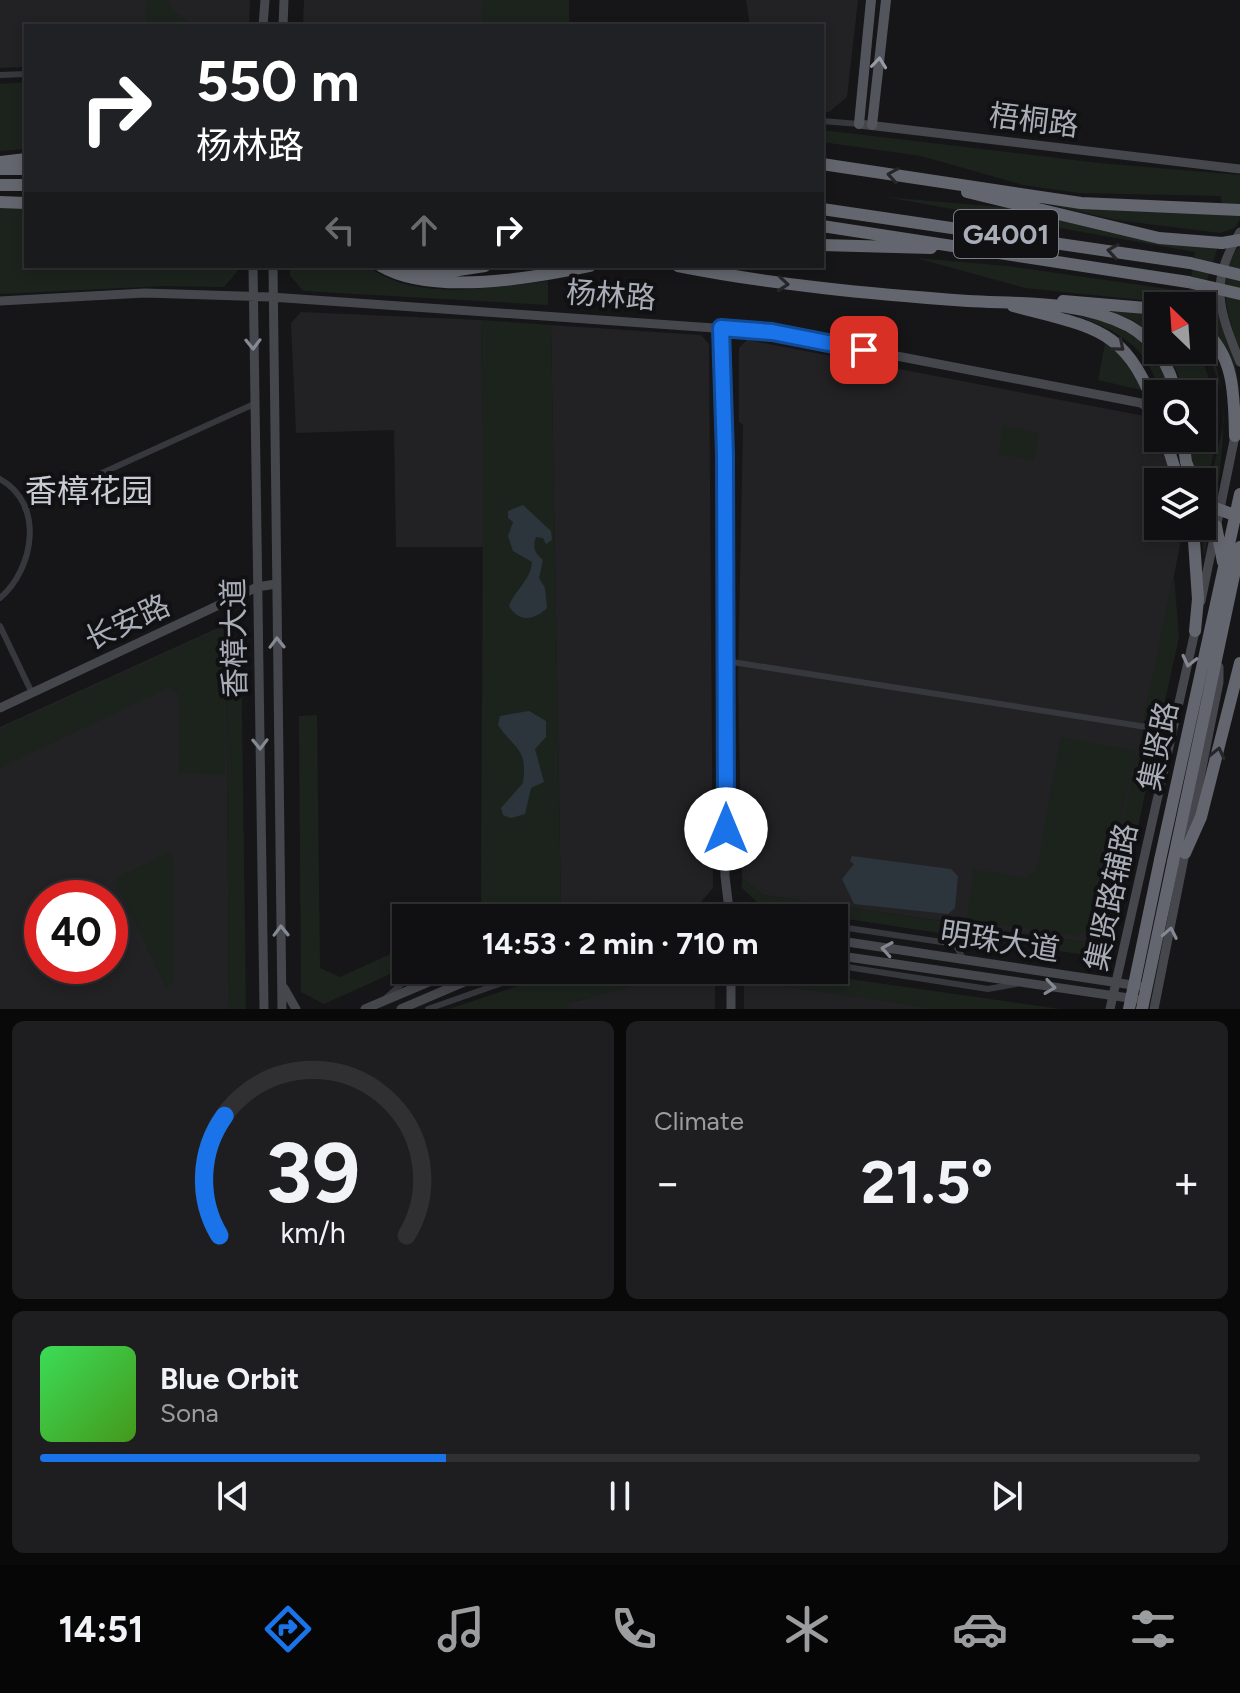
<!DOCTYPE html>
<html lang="en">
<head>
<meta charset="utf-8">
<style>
  :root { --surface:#101012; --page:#1e1e20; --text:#f1f3f6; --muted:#9c9d9f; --line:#303032; --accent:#1a73e8 }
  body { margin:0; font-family:Figtree,"Noto Sans SC",sans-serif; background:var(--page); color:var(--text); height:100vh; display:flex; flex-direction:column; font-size:30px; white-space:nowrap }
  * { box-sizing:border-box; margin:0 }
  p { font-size:26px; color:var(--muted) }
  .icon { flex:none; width:44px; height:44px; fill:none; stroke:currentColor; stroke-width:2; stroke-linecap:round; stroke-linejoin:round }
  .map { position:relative; height:1009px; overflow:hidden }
  .details { display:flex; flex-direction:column; gap:12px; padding:12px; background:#09090a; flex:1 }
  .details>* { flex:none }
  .banner { position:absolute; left:24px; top:24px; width:800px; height:244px; border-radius:0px; box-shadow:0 4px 12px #0003,0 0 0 2px var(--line); background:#202124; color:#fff; overflow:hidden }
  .needle { width:52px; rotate:335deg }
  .buttons { position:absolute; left:1144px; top:292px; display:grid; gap:16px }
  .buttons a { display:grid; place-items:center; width:72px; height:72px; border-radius:0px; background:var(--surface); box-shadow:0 4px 12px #0003,0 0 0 2px var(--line); font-size:40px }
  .speed { position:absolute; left:24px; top:880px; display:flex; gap:16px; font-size:40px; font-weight:700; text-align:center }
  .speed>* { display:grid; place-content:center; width:104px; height:104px; border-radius:50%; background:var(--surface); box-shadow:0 4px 12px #0003,0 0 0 2px var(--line); line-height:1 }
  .speed .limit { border:12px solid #d22; background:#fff; color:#111 }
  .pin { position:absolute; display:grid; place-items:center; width:68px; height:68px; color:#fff; margin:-34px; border-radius:16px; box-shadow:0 4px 12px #0006 }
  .me { position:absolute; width:88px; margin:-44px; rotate:0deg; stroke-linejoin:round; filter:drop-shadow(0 0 6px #0008) }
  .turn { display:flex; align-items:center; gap:28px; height:168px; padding:0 40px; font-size:36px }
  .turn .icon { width:104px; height:104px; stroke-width:2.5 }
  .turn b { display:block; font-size:56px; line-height:68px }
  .lanes { display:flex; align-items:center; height:76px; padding:0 40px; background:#0003; justify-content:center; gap:40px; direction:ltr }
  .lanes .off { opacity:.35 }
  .big { font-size:60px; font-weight:700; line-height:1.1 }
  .details .card { flex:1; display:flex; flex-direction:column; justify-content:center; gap:12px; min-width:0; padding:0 28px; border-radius:12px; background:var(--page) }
  .details .dial { align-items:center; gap:0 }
  .dial svg { height:208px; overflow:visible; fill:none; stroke:var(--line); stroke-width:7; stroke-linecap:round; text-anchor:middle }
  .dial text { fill:var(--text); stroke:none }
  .song { display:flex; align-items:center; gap:24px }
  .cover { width:96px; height:96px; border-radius:12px; background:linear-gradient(135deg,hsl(130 70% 55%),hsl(100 70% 35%)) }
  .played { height:8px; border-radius:4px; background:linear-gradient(90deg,var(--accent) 35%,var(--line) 35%) }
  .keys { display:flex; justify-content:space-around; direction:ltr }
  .heat { display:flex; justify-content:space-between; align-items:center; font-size:44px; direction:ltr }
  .details .tiles { flex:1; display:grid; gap:12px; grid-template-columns:1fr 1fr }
  .card:last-child { grid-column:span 2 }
  .trip { position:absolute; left:392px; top:904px; width:456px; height:80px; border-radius:0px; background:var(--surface); box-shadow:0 4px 12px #0003,0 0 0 2px var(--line); font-weight:700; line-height:80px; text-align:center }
  .tab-bar { display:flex; height:128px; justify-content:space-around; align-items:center; background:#060607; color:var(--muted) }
  .tab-bar .icon { width:56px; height:56px }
  .tab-bar .selected { color:var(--accent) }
  .tab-bar b { font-size:36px; color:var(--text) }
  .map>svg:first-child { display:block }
</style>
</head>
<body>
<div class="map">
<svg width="1240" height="1009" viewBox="0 0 1240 1009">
  <rect width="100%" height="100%" fill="#161618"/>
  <!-- built -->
  <path fill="#222225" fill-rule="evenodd" d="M0 0H250L249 26H26V67L0 68Z
    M304 0H482V26H303Z
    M746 0H858L847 97 829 112H822V26H750Z
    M301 312 481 320 485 547H396L394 430 296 433 291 323Z
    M551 325 701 335 709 344 713 888 701 902 598 911V901L561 909Z
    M747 340 1150 417 1154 424 1173 482H1158V526H1184L1099 944 763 895 742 878 738 679 743 425 739 422V348Z
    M220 627 226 631 229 1009H0V727ZM42 898H110V966H42Z
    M748 980 938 1009H744V985Z
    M641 983 715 984V1009H569V1003Z"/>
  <!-- green -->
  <path fill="#1c231d" d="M146 0H169C176 24 200 24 221 26H146Z
    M482 0H569V26H482Z
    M26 82V149L0 151V84Z
    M822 130 1099 163 1240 175V219L1235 228 1220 233 1116 220 1051 205 1222 211 1221 196 1079 193 1023 185 921 156 822 142Z
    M885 197 1011 208 1218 246 1199 306 1025 288 916 258 1007 266 1189 292 1195 252Z
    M0 208H26V266H237V272L224 287 164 286 0 294Z
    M1240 245V348C1226 315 1215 276 1240 245Z
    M290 266H368C415 303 493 287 548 281V305L303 291 290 275Z
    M1215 280 1218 313 1234 359 1240 392 1223 343 1205 322Z
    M1098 306 1158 315V340L1134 321Z
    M1075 315C1132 326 1146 337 1172 388L1183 385 1166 350H1198C1225 413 1219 436 1202 500V482H1186L1173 438H1202V394H1160C1147 344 1119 332 1075 315Z
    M481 320 551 325 561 909 598 901V911L568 918H481C481 719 485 520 481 320Z
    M1202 335C1240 392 1218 490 1204 557L1200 527 1224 422 1221 389Z
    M1106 338 1114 343 1146 391 1098 380Z
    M1003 426 1039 432 1034 461 998 454Z
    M1174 576 1179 637 1160 724 1143 720Z
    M219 629 225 632V775L179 773 178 693 168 688 0 768V729Z
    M226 631 241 641 246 1009H229Z
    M317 715 320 968 340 977 406 947V967L324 1004 301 992 299 716Z
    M1142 731 1157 735 1127 881 1120 893 1111 948 1093 956 761 906 742 888V878L763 895 1099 944Z
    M1061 737 1136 751 1099 923 1077 936 966 920 974 869 1024 878 1036 871Z
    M169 852 174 862V983L166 987 114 879Z
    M591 970H709L715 984 641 983 569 1003V1009H449L538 979Z
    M754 970H786L1060 1009H934L748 980Z"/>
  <!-- water -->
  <path fill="#2c353c" d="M523 505 551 531 552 540 546 544 543 538 536 537C532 548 535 553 543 560L539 578 545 588 547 608C534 621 518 622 509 606 514 591 531 580 532 562L513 551 508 536 513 522 508 518V511Z
    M529 711 546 721V737L535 749 544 782 531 788 525 814 511 818 503 815 501 808 523 783C528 748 515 750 498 725L500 716Z
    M852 856 951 869 958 876 955 908 948 914 854 904 842 879 854 864 850 861Z"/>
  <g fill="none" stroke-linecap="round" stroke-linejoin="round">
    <!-- street -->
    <path stroke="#37383d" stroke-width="6" d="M0 75 26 74
      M822 121 859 124
      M0 479C45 504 34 569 0 598
      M25 508 254 404
      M0 626 32 693
      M726 661 1172 731
      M622 918 701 911 716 918
      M746 918 755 914 782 918
      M834 926 955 944 964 960
      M834 965 988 989 1016 984
      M387 997 417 970
      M428 1009 510 980 560 970"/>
    <!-- secondary -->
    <path stroke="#45474d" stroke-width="9" d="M263 26 265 0
      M283 26 284 0
      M859 124 1240 169
      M1240 232C1209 284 1218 308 1240 362
      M253 266 264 1009
      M273 266 282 1009
      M0 301 145 293 271 297 772 332 1141 403 1154 412
      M721 328 725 456V876L730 918
      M1201 601 1236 431
      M0 708 257 587 276 584
      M834 940 1139 986
      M834 955 1136 999
      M284 988 296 1009
      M365 1009 457 970
      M401 1009 492 970
      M731 1009V970
      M1110 1009 1196 627
      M1154 1009 1219 682V667"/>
    <!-- primary -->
    <path stroke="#53555c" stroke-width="10" d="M859 124 871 0
      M872 125 886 0"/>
    <!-- highway -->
    <path stroke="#63666e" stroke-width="12" d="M0 162 26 159
      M822 164 1081 203 1240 210
      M0 169H26
      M0 185H26
      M967 192 1159 238 1222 243
      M0 202 26 203
      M822 209 1190 263
      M822 226 1188 282
      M822 245 931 248
      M381 266C432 296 534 278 590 266
      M405 266 452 271 485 266
      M678 266C774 285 871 294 968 301 1022 304 1079 300 1129 326 1154 340 1170 366 1176 394
      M1063 301 1158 309
      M1013 306C1095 328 1128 327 1158 416
      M1202 328C1235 356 1234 396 1235 436
      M1165 438 1179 482
      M1183 438 1186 462 1194 482
      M1193 526 1198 599 1195 631
      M1216 526 1223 562
      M1185 853 1201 817 1240 663
      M1160 860 1240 494
      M1173 862 1240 547"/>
    <!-- highway-bridge -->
    <path stroke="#63666e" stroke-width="12" d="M1222 243 1240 240
      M1190 263 1240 275
      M1188 282 1240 294
      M1202 494 1215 508 1240 517
      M1129 1009 1160 860
      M1142 1009 1173 862"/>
  </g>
  <!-- one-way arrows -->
  <defs><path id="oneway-chevron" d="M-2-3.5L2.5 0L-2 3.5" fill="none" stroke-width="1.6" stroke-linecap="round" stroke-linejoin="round" transform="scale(2)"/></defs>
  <use stroke="#979ba6" href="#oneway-chevron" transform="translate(879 63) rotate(-84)"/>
  <g stroke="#26262a">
    <use href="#oneway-chevron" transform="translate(893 175) rotate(-171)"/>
    <use href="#oneway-chevron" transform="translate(1113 251) rotate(-171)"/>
    <use href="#oneway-chevron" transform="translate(783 284) rotate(5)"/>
    <use href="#oneway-chevron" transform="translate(1119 346) rotate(40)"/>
    <use href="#oneway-chevron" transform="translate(1218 753) rotate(-77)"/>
  </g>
  <g stroke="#858993">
    <use href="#oneway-chevron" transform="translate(253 344) rotate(89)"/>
    <use href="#oneway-chevron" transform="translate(277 643) rotate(-91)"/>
    <use href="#oneway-chevron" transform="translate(1189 661) rotate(103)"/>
    <use href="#oneway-chevron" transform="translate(260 744) rotate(89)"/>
    <use href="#oneway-chevron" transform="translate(281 931) rotate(-91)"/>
    <use href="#oneway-chevron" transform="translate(1170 933) rotate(-79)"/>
    <use href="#oneway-chevron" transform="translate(887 949) rotate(-171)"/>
    <use href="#oneway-chevron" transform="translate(1050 987) rotate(8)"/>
  </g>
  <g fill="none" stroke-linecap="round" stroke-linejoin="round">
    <!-- route casing -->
    <g stroke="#114b97" stroke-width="20">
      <path id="route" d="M726 829 725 456 721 328 772 332 864 350"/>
    </g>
    <!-- route -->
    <use href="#route" stroke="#1a73e8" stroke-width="14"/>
  </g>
  <g text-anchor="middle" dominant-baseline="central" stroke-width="8" stroke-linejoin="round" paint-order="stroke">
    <!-- shield labels -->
    <rect fill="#111113" stroke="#7b7e86" stroke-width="2" x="954" y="210" width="104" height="48" rx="6"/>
    <g font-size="28" font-weight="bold" fill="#a8adb8">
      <text x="1006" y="234">G4001</text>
    </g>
    <!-- street labels -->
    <g font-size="30" fill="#a8adb8" stroke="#111113">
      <text transform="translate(1034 120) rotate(7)">梧桐路</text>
      <text transform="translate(611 295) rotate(4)">杨林路</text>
      <text transform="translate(127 622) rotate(-25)">长安路</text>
      <text transform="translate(234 638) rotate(-91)">香樟大道</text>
      <text transform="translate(1158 746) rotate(-78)">集贤路</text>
      <text transform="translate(1111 897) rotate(-78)">集贤路辅路</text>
      <text transform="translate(1000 941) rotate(9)">明珠大道</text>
    </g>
    <!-- neighbourhood labels -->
    <g font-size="32" fill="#c9ccd4" stroke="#111113">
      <text x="89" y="491">香樟花园</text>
    </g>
  </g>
</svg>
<div class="buttons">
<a><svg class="needle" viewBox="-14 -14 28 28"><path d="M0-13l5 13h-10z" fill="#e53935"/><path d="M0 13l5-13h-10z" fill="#9c9d9f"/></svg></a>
<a><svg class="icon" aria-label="search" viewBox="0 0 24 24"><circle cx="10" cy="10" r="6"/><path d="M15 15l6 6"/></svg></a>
<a><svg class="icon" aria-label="layers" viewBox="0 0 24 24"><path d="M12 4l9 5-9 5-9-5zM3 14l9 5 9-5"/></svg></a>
</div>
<div class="speed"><div class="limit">40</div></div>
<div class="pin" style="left:864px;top:350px;background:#d93025"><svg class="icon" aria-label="arrive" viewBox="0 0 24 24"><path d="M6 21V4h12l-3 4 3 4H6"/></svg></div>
<svg class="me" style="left:726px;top:829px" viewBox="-20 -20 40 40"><circle r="19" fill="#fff"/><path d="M0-13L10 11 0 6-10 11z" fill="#1a73e8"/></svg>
<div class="trip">14:53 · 2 min · 710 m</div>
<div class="banner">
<div class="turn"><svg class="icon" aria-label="right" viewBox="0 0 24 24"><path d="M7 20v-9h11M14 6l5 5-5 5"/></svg><div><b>550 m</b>杨林路</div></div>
<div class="lanes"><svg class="icon off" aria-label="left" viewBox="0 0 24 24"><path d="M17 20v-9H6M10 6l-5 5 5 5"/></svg><svg class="icon off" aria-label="ahead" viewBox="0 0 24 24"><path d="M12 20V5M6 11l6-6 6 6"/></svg><svg class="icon" aria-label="right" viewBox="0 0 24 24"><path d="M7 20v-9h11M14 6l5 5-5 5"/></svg></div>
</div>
</div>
<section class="details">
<div class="tiles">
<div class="card dial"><svg viewBox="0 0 100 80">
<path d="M14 69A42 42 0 1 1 86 69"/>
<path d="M14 69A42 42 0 0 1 16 23" stroke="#1a73e8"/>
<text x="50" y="56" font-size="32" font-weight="700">39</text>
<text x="50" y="72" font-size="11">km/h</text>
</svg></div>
<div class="card"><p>Climate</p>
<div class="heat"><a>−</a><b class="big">21.5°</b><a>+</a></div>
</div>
<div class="card">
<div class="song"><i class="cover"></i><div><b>Blue Orbit</b><p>Sona</p></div></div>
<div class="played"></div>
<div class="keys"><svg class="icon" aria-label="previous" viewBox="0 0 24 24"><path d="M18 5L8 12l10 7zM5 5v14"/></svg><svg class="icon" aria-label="pause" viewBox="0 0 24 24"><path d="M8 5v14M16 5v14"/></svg><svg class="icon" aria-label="next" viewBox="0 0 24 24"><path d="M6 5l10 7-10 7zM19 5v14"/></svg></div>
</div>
</div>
</section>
<nav class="tab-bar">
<b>14:51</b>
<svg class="icon selected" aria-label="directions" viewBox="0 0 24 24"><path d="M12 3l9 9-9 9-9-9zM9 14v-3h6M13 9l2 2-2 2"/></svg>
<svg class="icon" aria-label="music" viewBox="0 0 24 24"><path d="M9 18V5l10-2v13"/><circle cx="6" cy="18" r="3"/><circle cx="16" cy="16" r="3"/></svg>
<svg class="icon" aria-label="phone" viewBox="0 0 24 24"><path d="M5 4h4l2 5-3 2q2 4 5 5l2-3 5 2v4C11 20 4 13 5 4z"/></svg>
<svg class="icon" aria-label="climate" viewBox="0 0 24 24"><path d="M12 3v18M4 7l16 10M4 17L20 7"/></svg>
<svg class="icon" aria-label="car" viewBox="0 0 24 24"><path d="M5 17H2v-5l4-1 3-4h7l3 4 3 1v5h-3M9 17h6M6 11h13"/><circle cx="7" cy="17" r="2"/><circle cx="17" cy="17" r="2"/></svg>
<svg class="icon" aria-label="filters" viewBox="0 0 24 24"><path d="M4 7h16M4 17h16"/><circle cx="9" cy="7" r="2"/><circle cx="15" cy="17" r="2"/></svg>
</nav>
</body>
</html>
